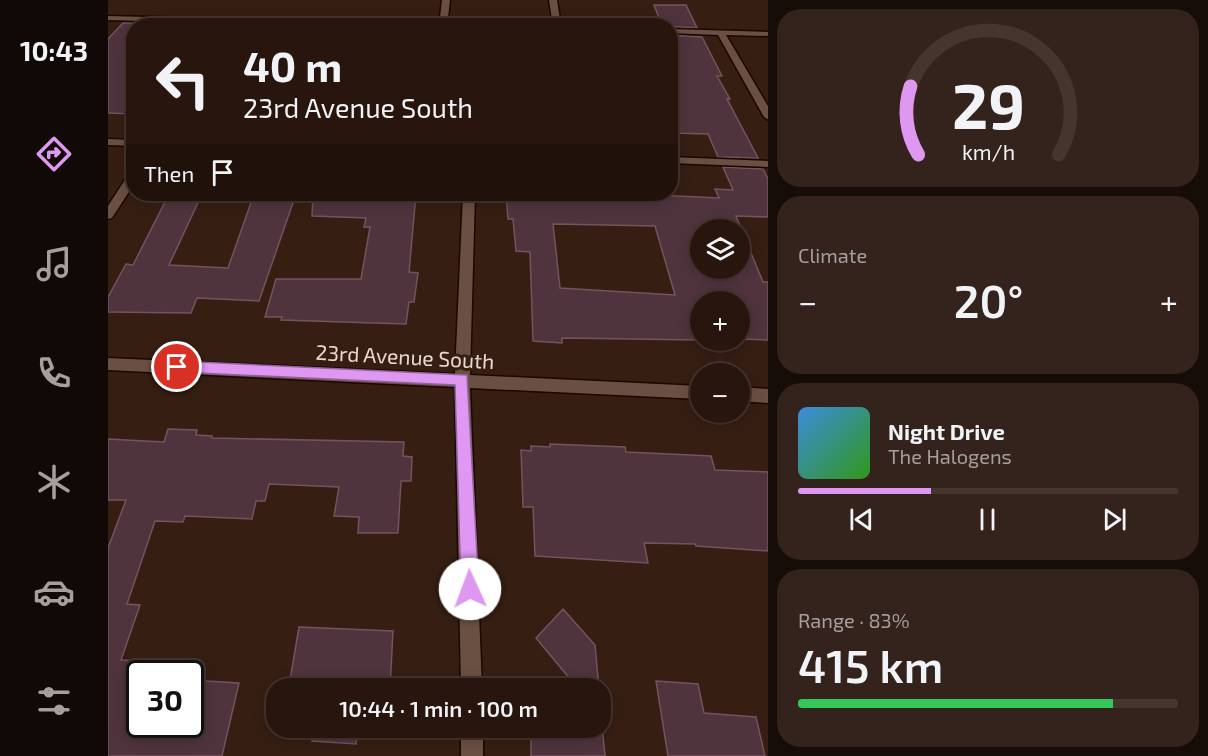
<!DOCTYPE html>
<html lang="en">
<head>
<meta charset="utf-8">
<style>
  :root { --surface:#28160e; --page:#34231c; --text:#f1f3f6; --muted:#a59f9e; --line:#44352e; --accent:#df98f1 }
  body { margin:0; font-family:"Exo 2",sans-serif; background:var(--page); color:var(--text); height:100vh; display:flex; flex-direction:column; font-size:22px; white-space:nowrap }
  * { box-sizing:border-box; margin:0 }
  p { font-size:20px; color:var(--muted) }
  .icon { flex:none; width:33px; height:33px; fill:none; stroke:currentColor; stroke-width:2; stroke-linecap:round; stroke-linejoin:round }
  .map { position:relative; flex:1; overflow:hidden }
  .panel { display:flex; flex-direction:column; gap:9px; padding:9px; background:#160c08; width:440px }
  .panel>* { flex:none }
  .hud { position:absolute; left:18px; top:18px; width:552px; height:183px; border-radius:24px; box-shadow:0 3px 15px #0003,0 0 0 2px var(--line); background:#28160e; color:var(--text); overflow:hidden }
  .fabs { position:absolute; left:582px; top:219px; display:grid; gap:12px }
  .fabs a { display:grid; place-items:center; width:60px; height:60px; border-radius:50%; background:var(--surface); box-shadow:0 3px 15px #0003,0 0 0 2px var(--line); font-size:30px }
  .speed { position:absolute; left:18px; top:660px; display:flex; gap:12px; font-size:30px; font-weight:700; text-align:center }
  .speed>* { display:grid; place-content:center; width:78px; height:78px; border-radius:50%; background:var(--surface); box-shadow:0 3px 15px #0003,0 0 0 2px var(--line); line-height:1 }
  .speed .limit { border:3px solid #111; border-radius:9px; background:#fff; color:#111 }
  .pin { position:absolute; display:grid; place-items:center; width:51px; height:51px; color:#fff; margin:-26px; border:3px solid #fff; border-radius:50%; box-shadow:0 2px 6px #0007 }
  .me { position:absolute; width:66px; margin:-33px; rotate:358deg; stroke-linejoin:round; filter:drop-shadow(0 0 4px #0008) }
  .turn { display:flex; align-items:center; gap:21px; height:126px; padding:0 18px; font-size:27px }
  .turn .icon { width:78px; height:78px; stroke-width:2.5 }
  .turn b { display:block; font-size:42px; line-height:51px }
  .then { display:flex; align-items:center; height:57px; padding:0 18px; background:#0003; gap:12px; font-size:22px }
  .big { font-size:45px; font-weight:600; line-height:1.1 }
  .panel .card { flex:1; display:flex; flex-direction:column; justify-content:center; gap:9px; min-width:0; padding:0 21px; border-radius:24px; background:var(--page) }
  .panel .dial { align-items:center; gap:0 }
  .dial svg { height:156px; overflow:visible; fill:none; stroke:var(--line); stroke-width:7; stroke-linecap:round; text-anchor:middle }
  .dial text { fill:var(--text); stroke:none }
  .song { display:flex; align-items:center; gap:18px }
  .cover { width:72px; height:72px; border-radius:9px; background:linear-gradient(135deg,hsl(210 70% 55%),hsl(110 70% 35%)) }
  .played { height:6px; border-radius:3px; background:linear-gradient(90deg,var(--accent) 35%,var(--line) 35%) }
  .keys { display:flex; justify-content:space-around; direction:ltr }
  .heat { display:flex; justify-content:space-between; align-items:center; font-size:33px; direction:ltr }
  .charge { height:9px; border-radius:4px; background:linear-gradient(90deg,#34c759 83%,var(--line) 0) }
  .trip { position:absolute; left:158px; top:678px; width:345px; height:60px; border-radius:24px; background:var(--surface); box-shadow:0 3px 15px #0003,0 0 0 2px var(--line); font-weight:600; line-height:60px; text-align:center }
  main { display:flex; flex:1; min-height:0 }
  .tabs { display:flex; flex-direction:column; width:108px; justify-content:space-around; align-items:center; background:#100906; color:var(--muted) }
  .tabs .icon { width:42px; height:42px }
  .tabs .on { color:var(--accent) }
  .tabs b { font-size:27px; color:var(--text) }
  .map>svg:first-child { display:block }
</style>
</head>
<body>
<main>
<nav class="tabs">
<b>10:43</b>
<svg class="icon on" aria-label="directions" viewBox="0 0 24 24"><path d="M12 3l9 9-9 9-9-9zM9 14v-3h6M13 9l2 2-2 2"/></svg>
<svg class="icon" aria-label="music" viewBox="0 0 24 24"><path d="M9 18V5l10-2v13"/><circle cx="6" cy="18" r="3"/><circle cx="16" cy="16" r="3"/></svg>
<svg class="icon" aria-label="phone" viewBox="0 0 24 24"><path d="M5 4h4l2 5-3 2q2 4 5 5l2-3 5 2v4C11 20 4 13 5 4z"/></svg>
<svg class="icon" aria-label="climate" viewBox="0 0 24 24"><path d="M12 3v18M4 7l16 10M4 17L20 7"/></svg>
<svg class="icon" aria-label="car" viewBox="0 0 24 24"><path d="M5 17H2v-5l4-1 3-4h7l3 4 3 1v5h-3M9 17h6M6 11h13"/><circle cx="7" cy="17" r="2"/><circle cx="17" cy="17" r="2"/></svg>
<svg class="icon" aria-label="filters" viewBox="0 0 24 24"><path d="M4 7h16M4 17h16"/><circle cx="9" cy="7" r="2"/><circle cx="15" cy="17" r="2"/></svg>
</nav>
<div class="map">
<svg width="661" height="756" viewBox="0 0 661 756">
  <rect width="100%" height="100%" fill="#361e13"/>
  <!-- building -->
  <path fill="#50343d" stroke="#72545d" stroke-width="1.5" fill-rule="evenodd" d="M546 5H578L589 28 554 26Z
    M15 23H26V114L0 113V39Z
    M562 35 594 37 614 76H609L622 99H619L650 158 610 157 600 134 562 133Z
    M615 167 655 169 660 179V217L628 216 655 282H660V340L632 339V302H592V340L454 338V343L425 341 422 252 408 251 405 219H400L398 194 496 196V194H527L611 198 607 189 625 190ZM445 224 547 226 567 295 452 288ZM592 230H632V268H592Z
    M61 194H94L61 265 120 268 146 194H188L151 301 89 298 83 313 0 312V297L18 264 25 265Z
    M205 194H308L301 272 310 273 306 302H301L298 324 173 320 174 317H157L168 279H253L262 227H256L258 218 204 216Z
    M60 429 89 430 88 435 104 436V438L296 442 295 456 304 457 303 481H293L290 533H250L251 517 226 516 231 487 161 484 157 501H148L144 519 77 516 75 522 47 521 19 604 32 605 13 660 32 661V724H82V680L131 683 114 756H0V548L18 500H0V439L56 442Z
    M442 444 517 447 518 452 603 456 607 470 660 472V551L588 546 587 544 536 543 540 563 427 556 425 507H415L413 450 423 451V446L442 447Z
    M455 609 487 645 491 688H427V677L462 679 428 638Z
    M191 627 285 631 282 688 181 686Z
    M548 681 590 684 596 713 648 717 657 756H560Z
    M492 703 497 756H423V728H492Z
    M206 728H250L248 744 204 741Z"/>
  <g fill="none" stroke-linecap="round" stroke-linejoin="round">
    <!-- minor casing -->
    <g stroke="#1c0701" stroke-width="3">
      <path id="minor" d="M334 0H342L339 26H331Z
        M441 0H449L453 26H445Z
        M0 16 320 24 324 26H203L0 20Z
        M562 29 661 32V36L618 35 661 108V120L656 117 610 35 562 33Z
        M0 139 26 140V146L0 145Z
        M562 157 661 161V167L562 163Z
        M26 171V184L4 218 0 219V206L22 172Z
        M355 194H367L362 375 592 386V399L362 388 374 688H353L347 387 0 370V358L347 374Z
        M632 387 661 389V403L632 401Z
        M353 728H375V756H353Z"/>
    </g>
    <!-- minor -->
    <use href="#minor" fill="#6a5043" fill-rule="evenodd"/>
  </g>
  <!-- route -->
  <path fill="#df98f1" stroke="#91639d" stroke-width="1.5" d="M69 361 359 375 371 589 368 595 362 597 356 595 353 589 347 385 69 372 62 367Z"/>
  <g text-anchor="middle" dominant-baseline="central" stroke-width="6" stroke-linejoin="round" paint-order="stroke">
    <!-- street labels -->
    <g font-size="21" fill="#e9d9d1" stroke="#361e13">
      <text transform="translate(297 356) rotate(3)">23rd Avenue South</text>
    </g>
  </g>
</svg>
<div class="fabs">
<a><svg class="icon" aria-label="layers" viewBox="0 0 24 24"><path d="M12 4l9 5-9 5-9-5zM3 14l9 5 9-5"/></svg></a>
<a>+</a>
<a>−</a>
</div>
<div class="speed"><div class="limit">30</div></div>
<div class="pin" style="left:69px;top:367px;background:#d93025"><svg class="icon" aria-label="arrive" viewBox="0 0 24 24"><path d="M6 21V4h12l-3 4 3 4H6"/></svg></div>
<svg class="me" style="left:362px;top:589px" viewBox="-20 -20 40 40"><circle r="19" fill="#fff"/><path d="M0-13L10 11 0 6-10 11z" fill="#df98f1"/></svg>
<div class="trip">10:44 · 1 min · 100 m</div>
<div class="hud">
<div class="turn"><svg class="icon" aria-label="left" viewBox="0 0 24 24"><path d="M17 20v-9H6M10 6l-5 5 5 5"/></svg><div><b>40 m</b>23rd Avenue South</div></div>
<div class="then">Then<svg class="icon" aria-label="arrive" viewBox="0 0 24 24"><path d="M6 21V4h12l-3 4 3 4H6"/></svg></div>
</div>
</div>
<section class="panel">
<div class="card dial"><svg viewBox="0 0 100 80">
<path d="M14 69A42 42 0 1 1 86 69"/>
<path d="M14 69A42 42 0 0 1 10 34" stroke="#df98f1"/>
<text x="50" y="56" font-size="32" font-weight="700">29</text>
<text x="50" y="72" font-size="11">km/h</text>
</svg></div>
<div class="card"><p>Climate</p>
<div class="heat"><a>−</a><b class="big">20°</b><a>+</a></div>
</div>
<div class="card">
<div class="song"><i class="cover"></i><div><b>Night Drive</b><p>The Halogens</p></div></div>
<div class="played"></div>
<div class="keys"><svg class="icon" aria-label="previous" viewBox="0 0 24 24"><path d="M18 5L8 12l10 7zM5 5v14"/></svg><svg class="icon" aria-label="pause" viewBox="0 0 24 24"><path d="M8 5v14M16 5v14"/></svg><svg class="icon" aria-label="next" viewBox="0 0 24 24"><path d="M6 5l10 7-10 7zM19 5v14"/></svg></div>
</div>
<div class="card"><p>Range · 83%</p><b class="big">415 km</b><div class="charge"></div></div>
</section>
</main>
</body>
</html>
